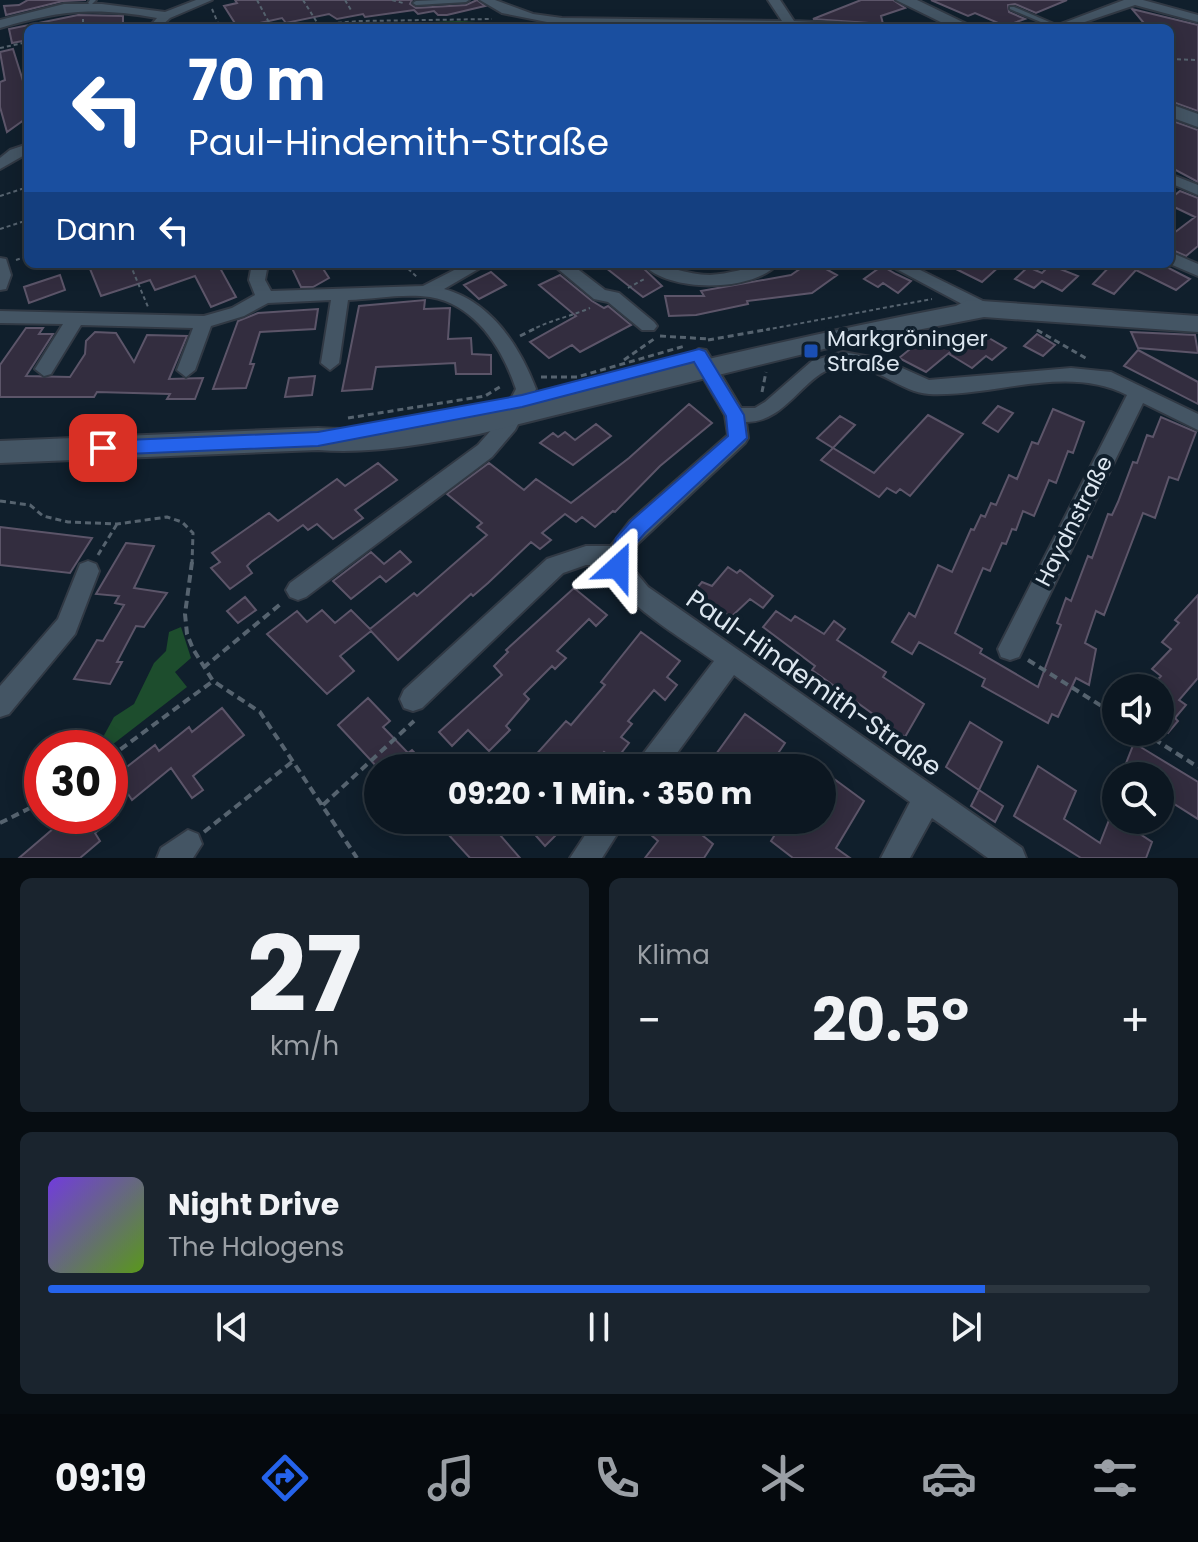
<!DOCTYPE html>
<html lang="de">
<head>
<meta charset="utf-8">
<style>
  :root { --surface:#0c1721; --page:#1a242e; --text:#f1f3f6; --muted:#9a9fa5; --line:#2c363f; --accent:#2563eb }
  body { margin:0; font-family:Poppins,sans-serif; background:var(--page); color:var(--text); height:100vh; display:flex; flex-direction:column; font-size:30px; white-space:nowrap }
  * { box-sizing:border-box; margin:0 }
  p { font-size:26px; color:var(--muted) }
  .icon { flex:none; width:44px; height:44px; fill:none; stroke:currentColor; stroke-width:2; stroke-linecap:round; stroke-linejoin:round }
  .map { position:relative; height:858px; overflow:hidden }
  .side { display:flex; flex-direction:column; gap:20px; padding:20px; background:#070d12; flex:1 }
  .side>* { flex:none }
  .guide { position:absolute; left:24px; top:24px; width:1150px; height:244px; border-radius:12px; box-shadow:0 4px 20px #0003,0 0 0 2px var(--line); background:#1a4fa0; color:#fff; overflow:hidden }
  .tools { position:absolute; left:1102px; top:674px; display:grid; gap:16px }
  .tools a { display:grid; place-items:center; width:72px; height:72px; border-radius:50%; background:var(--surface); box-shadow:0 4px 20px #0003,0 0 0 2px var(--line); font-size:40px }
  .speed { position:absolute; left:24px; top:730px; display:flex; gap:16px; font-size:40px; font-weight:700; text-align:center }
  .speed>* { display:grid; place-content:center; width:104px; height:104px; border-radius:50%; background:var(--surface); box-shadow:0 4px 20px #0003,0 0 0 2px var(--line); line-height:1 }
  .speed .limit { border:12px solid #d22; background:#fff; color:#111 }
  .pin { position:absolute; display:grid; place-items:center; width:68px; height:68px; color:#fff; margin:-34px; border-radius:16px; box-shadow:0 4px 12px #0006 }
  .me { position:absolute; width:88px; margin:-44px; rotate:24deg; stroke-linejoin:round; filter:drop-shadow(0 0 6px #0008) }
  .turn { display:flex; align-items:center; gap:28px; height:168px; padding:0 32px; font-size:36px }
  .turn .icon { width:104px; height:104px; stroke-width:2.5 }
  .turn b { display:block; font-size:56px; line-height:68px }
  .then { display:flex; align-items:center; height:76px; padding:0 32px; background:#0003; gap:16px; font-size:30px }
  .big { font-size:60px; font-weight:700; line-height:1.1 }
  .side .widget { flex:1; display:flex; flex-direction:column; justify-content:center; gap:12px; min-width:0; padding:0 28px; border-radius:12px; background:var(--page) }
  .side .dial { align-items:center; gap:0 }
  .dial b { font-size:104px; line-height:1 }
  .song { display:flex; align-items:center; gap:24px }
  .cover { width:96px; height:96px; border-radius:12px; background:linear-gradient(135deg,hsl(260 70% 55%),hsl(90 70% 35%)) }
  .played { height:8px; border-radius:4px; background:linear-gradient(90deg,var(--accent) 85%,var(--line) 85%) }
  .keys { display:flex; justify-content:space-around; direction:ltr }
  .heat { display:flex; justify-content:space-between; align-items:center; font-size:44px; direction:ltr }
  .side .tiles { flex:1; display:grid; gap:20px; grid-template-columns:1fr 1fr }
  .widget:last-child { grid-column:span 2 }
  .trip { position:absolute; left:364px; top:754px; width:472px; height:80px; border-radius:40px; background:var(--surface); box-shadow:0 4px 20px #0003,0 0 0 2px var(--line); font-weight:700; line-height:80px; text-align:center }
  .tab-bar { display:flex; height:128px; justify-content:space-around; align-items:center; background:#05090d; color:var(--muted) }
  .tab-bar .icon { width:56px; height:56px }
  .tab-bar .on { color:var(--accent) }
  .tab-bar b { font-size:36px; color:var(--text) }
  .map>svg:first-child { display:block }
</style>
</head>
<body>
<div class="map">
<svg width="1198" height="858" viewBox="0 0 1198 858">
  <rect width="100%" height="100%" fill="#101f2c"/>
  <!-- green -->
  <path fill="#1d4d2d" d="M459 21 564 27 645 24 786 28H279Z
    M181 627 191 658 175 672 187 687 108 748H102V739L114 717 134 704 154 663 166 651 169 632Z"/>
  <!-- building -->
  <path fill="#332d3f" stroke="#5c5569" stroke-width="2" d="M28 0H86L63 1 6 15 4 6 19 5Z
    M235 0H412L410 4 416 8 466 5 477 0 485 6 447 15H438L434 11 418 14 414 10 365 17 363 14 337 19 329 14 286 23 282 18 238 28 224 6 237 3Z
    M861 0H893L905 8 881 16 883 24 813 19Z
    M931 0H1067L1036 13 1015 4 1008 5 1009 12 1025 19 1005 26 975 13 968 16Z
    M1132 9 1198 25V111L1170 101V28H1148Z
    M78 15 123 16V28H28V40L12 43 9 29Z
    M13 49 28 97V117L7 132 0 107V82L5 80 0 52Z
    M1170 120 1198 130V182L1170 167Z
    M1180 191 1198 198V246L1186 256 1170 249V236L1195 217 1170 205V199Z
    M88 264H224L220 268 236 297 211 307 195 276 155 290 150 280 101 296Z
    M290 264H320L329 278 313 287H301Z
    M601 264H639L662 286 643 297Z
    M807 264H817L837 275 812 293 747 301 748 304 696 315 669 316 665 296H704L701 291 791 275Z
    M946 264H1002L982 282Z
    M1112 264H1161L1190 279 1176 290 1136 270 1114 294 1093 284Z
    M1050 265 1078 276 1062 291 1042 281 1034 288 1015 279 1028 267 1042 273Z
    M882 266 896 274 911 281 898 293 883 283 878 287 864 279Z
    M491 272 506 285 479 299 464 285Z
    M60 275 65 290 29 303 24 287Z
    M560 275 592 301 604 308 608 306 631 325 580 352 572 345 549 358 530 342 576 316 539 285Z
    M425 300 424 309 450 308 448 339 471 338 472 354 491 355V374H456L455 363 376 367 372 389 342 391 359 306Z
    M318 309 315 329 260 332 250 364H254L246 388 213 389 238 321 258 313Z
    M26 328H43L39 334H53L26 376 70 377 85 354 86 341 95 332 116 333 134 362 147 335 187 336 169 379 203 378 195 399H167L170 394 97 392 94 397H0V365Z
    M1131 332 1195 335 1198 353 1138 348Z
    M930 333 955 348 926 372 899 358Z
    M982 334 1006 348 992 360 986 356 972 368 949 354 963 343 968 346Z
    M1037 334 1055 345 1043 356 1024 346Z
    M1138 350 1198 382V404L1124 366Z
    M315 376 312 395 285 397 289 378Z
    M689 404 712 423 660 466 615 512 613 511 595 527 582 517 576 522 565 514 542 533 551 540 540 549 531 542 488 583 473 596 471 594 398 660 371 631 340 656 354 671 327 694 267 634 297 611 307 622 322 610 335 623 351 610 370 629 414 593 417 596 487 535 477 527 482 523 447 494 489 463 524 490 536 479 571 503 629 458Z
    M998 406 1013 413 998 432 983 423Z
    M1053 409 1084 422 1073 453 1068 451 1056 483 1049 480 1034 516 1023 511 1016 530 1012 529 1006 544 1002 543 990 571 983 568 955 633 982 649 980 653 1038 687 1061 625 1057 623 1066 598 1071 601 1088 556 1092 558 1108 514 1112 515 1118 502 1133 462 1137 463 1147 435 1153 437 1161 417 1196 432 1178 480 1169 477 1155 518 1143 513 1104 615 1096 611 1085 643 1096 649 1089 685 1076 678 1058 717 1052 714 1048 723 982 686 985 679 919 642 912 654 892 642 909 613 915 617 938 565 952 572 971 529 974 530 981 515 985 517 991 503 996 505 1009 475 1017 479 1032 442 1038 444Z
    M928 415 963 434 910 496 900 489 896 493 887 488 879 497 821 460 833 448 874 473Z
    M840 416 855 425 833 448 817 438Z
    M596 424 611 436 573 465 540 443 553 433 558 437 565 432 575 440Z
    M378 463 397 480 355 510 363 518 333 539 317 524 308 530 303 525 251 562 247 566 252 573 230 589 211 568 220 562 212 553 269 513 278 521 337 479 345 486Z
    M0 527 92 538 70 573 0 565Z
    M126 543 154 546 134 588 167 593 144 627 136 626 117 662H122L110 684 74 679 97 640 103 641 124 605 115 603 119 596 96 594Z
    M400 551 411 562 386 582 380 576 351 599 333 581 371 552 384 564Z
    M728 567 737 573 740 570 773 596 763 608 750 599 731 617 708 601 706 604 691 595 702 582 712 586Z
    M574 588 607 615 596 626 589 619 557 651 566 658 555 669 552 666 524 694 529 699 506 726 510 730 489 751 468 730 452 746 439 732 502 675 494 666 508 652 506 650Z
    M1198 595V678L1179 700 1186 705 1175 718 1178 721 1168 733 1165 731 1160 736V688H1150L1161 676 1152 669 1171 649 1162 642 1179 623 1175 620Z
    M245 597 256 610 238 623 227 611Z
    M776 611 791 621 795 616 824 634 834 621 845 629 837 640 886 672 883 677 924 704 905 737 812 670 815 666 763 627Z
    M641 632 680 661 667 677 677 685 665 700 654 690 628 721 632 724 621 737 629 743 615 761 604 752 591 768H524L566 721 571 725 605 685 601 682Z
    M368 698 390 721 383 727 408 753 412 750 429 768H378L338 725Z
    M222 708 244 735 193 776 203 790 192 798 171 768 132 800 126 791 110 804V780L155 745 159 751 189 727 192 732Z
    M745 714 785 743 768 768H706Z
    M970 722 1002 742 979 790 946 767Z
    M1134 743 1198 782V819L1160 795V776H1121Z
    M1038 766 1076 791 1064 819 1100 843 1111 815 1152 842 1146 858H1081L1014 816Z
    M822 770 864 801 836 848 850 858H793L771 841 784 820H822Z
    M979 790 1003 806 995 822 971 806Z
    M68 816H116L95 833 100 841 80 858H19Z
    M435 820H487L520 858H470Z
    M522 820H542L556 835 545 846Z
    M661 820H695L691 826 713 844 704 858H645L658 841 650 834Z"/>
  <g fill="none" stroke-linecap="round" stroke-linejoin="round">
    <!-- lane casing -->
    <g stroke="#313944" stroke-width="4">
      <path id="lane" d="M90 0H96L91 5 88 3Z
        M438 0H469L466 2 416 5 413 3 416 1Z
        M1010 7H1014L1061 27 1055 28 1010 9Z"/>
    </g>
    <!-- street casing -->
    <g stroke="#313944" stroke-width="4">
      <path id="street" d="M196 0H212L170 18 159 28 151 25 157 18C94 7 62 10 0 28V20L64 4H102L165 12Z
        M480 0H495L533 14 562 18 782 21 768 0H780L794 21 857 24 863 28 562 25 502 13Z
        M1124 0H1143L1198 15V22L1135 5 1067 28H1050Z
        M28 144V153L0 169V158L10 150Z
        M1170 174 1198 185V195L1170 183Z
        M1170 252 1198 264V276L1170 264Z
        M0 258 6 259 11 275 6 289 0 290Z
        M252 264H268L265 280 271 291 423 286 466 264H487L444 289C491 302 519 345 536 389L515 430 492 457 306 597 298 600 290 597 286 590 290 583 478 445 500 420 516 389C503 349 475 304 430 297 404 293 374 299 348 300L339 363 330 370 321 363 331 300 268 303 244 316 211 326 195 370 186 377 177 370 193 328 81 325 51 374 44 376 35 369 63 324 0 323V311L204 316 232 308 255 295 249 280Z
        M552 264H571L605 290 619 293 654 322 657 326 654 330H642L608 302 594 299Z
        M643 264C666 264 686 275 710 275 734 274 755 264 778 264 752 292 668 293 643 264Z
        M887 264H908L991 305 994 309 991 313H979Z
        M699 349 706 350 741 408H755L765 402 812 361 843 352 882 359 929 380 1071 368 1111 372 1198 414V430L1143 403 1019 657 1010 660 1001 657 998 649 1127 395C1066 364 994 397 929 394 899 392 875 363 843 366 805 368 790 422 746 422L748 438 745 443 633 548 630 565 648 587 1022 848 1026 858H988L932 818 910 858H881L910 802 734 675 666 768H637L640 758 714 661C684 639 616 601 607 565H586L563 573 422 708 413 711 404 708 400 699 404 690 547 559 586 546H611L630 521 728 435 725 415 690 355Z
        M88 561 96 564 99 571 75 634 9 714 0 717V686L58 619 80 564Z
        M595 820H626L602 858H570Z
        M188 830 198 834 202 844 193 858H157L161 848Z"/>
    </g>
    <!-- secondary casing -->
    <g stroke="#313944" stroke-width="4">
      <path id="secondary" d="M896 0H917L975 28H953Z
        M1170 104 1198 114V127L1170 117Z
        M967 300 1198 316V332L984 317 840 345 479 434C425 444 373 454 318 450L0 463V441L318 428C415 435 512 406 605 383 722 356 838 328 956 306Z"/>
    </g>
    <!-- path-far2 -->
    <path stroke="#56636f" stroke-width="2" stroke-dasharray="4 3" stroke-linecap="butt" d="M257 0 272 28
      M303 0 318 24
      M345 0 351 10
      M392 0 403 3
      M212 9 220 28
      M83 19V28
      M268 28 360 21 492 19
      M0 48 28 42
      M1170 59 1198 60
      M0 196 28 187
      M0 229 28 220
      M16 260 28 256
      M130 264 148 307
      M403 264 418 278
      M628 288 646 278
      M530 331C550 320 569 317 590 308
      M759 331 932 299"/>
    <!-- path-far1 -->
    <path stroke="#56636f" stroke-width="3" stroke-dasharray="6 4" stroke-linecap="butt" d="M1037 330 1089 360
      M520 336 534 329
      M660 336 708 339
      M708 340 770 329
      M624 360 654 339
      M541 377H577L685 346
      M762 392 766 372
      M348 418 485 396 503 385
      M0 501 30 505 43 516 68 522 117 524 167 517 182 522 193 533 192 564
      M98 555 117 524"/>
    <!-- path -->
    <path stroke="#56636f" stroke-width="4" stroke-dasharray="8 5" stroke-linecap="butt" d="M192 562 185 614 187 634 193 649 213 681 260 712 357 858
      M1028 660 1116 715
      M203 668 283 602
      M1143 732 1198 767
      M110 757 213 681
      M323 805 414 721
      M0 823 42 802
      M204 832 292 762"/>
    <!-- lane -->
    <use href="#lane" fill="#445564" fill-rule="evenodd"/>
    <!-- street -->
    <use href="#street" fill="#445564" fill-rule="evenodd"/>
    <!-- secondary -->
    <use href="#secondary" fill="#445564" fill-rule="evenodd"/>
  </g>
  <!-- route -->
  <path fill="#2563eb" stroke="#184099" stroke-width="2" d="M699 349 705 351 744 415 747 438 645 533 633 547 625 574 618 576 610 574 607 567 616 538 631 521 728 436 726 416 694 362 522 407 318 446 103 455 94 448 103 441 318 432 522 395Z"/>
  <!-- markers -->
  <rect fill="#1a4fb4" stroke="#101f2c" stroke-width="3" x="803" y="343" width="16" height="16" rx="4"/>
  <g text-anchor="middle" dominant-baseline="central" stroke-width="8" stroke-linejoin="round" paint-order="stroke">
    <!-- poi labels -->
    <g font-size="22" fill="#dde7f0" stroke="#101f2c" text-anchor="start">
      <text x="827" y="338">Markgröninger<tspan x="827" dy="25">Straße</tspan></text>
    </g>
    <!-- street labels -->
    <g font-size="22" fill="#dde7f0" stroke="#101f2c">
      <text transform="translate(1074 521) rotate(-63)">Haydnstraße</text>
    </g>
    <!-- near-street labels -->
    <g font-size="26" fill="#dde7f0" stroke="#101f2c">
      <text transform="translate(814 683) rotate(35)">Paul-Hindemith-Straße</text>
    </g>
  </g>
</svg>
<div class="tools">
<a><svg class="icon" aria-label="sound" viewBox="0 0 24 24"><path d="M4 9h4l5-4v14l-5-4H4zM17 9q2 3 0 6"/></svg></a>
<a><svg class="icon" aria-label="search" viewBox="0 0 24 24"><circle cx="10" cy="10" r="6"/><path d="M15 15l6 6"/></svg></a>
</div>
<div class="speed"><div class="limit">30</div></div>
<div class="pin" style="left:103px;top:448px;background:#d93025"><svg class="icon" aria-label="arrive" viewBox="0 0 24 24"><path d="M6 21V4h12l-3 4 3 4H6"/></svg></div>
<svg class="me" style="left:618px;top:567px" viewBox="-20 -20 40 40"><path d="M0-17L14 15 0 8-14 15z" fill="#2563eb" stroke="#fff" stroke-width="4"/></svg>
<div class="trip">09:20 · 1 Min. · 350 m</div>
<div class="guide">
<div class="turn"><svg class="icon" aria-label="left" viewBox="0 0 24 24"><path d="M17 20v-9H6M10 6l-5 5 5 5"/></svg><div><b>70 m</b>Paul-Hindemith-Straße</div></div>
<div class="then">Dann<svg class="icon" aria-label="left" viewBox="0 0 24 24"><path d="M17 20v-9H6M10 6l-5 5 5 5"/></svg></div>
</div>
</div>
<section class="side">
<div class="tiles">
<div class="widget dial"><b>27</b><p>km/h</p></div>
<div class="widget"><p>Klima</p>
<div class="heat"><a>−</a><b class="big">20.5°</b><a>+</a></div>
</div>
<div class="widget">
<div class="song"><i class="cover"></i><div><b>Night Drive</b><p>The Halogens</p></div></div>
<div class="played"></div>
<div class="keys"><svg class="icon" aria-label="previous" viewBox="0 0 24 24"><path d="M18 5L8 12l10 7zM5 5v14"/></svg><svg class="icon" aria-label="pause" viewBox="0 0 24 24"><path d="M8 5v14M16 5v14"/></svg><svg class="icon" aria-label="next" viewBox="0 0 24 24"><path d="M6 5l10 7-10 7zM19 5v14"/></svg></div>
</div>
</div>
</section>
<nav class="tab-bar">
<b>09:19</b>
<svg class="icon on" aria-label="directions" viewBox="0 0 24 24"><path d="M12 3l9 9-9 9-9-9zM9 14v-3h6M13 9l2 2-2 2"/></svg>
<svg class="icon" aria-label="music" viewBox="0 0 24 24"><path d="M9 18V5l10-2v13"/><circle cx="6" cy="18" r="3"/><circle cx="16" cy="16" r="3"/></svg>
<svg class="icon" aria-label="phone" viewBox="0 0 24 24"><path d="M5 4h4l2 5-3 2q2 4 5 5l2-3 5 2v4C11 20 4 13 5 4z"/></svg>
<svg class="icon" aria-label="climate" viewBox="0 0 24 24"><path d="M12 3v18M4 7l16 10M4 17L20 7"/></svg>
<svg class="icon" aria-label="car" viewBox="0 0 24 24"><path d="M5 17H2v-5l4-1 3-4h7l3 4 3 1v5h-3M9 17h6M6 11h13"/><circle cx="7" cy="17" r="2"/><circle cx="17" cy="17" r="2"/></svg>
<svg class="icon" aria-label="filters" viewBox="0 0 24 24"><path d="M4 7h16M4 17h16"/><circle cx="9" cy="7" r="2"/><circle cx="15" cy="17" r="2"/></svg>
</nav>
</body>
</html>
